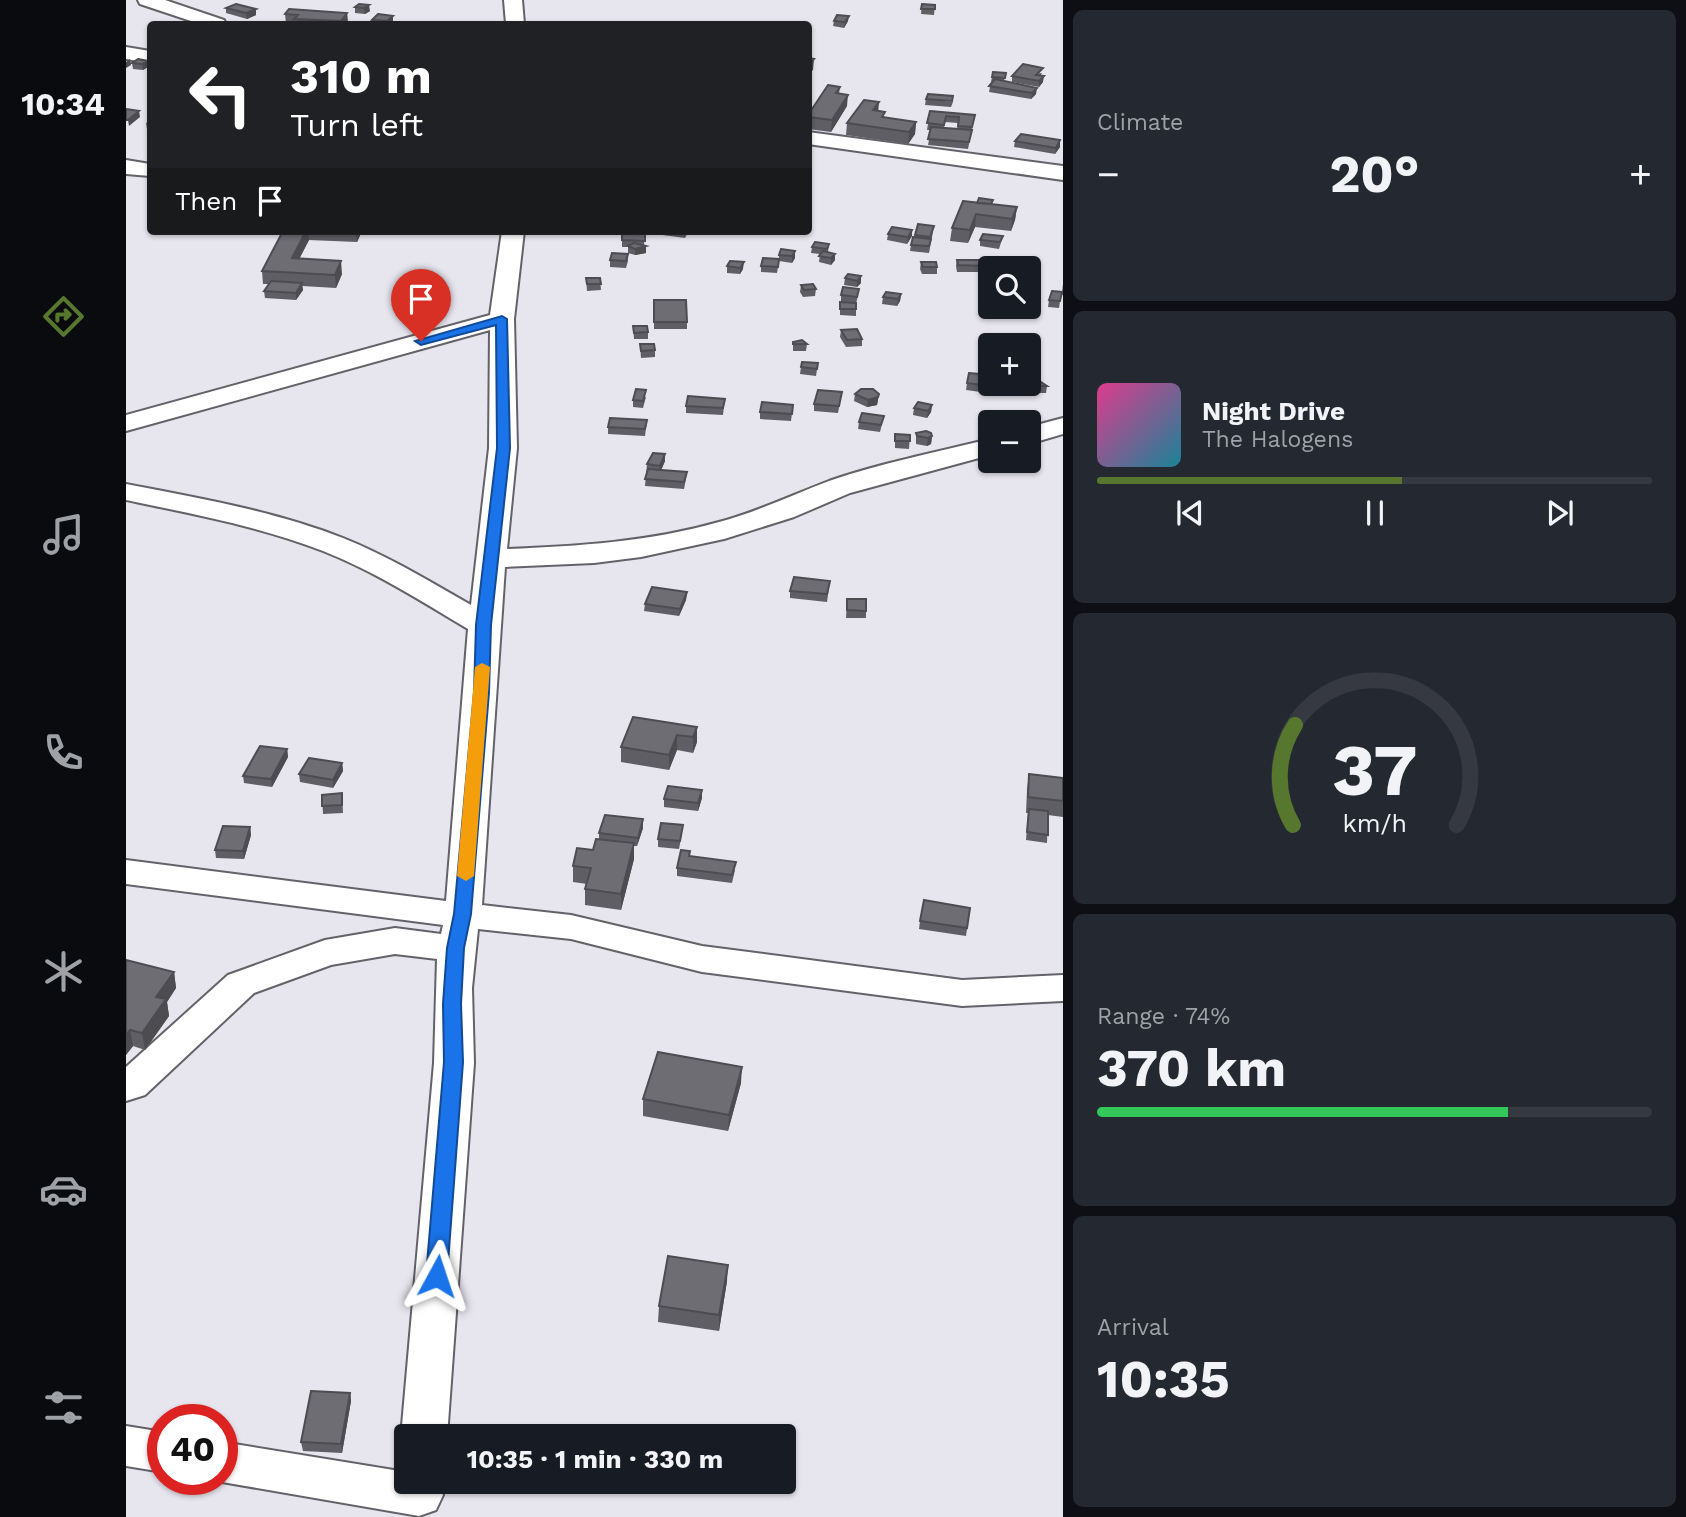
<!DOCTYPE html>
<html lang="en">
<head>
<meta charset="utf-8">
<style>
  :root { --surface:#171b24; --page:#242831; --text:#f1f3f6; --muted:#9ea1a6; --line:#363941; --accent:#57772e }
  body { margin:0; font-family:"Work Sans",sans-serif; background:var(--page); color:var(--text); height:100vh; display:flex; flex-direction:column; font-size:26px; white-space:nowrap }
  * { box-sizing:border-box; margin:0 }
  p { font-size:23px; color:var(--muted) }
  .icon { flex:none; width:38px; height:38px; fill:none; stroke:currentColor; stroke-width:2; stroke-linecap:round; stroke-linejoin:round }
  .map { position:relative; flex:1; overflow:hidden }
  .sheet { display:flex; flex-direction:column; gap:10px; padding:10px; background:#0d0f14; width:623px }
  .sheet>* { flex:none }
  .guide { position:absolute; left:21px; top:21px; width:665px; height:214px; border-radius:7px; box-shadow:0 2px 5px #0004; background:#202124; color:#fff; overflow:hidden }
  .buttons { position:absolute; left:852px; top:256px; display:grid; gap:14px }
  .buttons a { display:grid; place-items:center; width:63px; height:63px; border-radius:7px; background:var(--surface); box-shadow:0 2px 5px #0004; font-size:35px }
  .speed { position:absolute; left:21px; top:1404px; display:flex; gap:14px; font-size:35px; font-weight:700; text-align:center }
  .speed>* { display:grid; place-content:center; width:91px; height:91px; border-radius:50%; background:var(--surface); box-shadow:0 2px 5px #0004; line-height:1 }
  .speed .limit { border:10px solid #d22; background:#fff; color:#111 }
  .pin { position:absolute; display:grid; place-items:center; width:60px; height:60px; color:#fff; margin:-72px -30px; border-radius:50% 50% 50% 0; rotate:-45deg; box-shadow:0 0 7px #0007 }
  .pin .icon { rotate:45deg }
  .me { position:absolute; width:77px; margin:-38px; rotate:5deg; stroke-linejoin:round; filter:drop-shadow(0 0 5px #0008) }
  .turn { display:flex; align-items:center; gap:24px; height:147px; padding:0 28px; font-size:32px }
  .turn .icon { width:91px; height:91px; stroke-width:2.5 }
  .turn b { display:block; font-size:49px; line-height:60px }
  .then { display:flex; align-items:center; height:66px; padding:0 28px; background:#0003; gap:14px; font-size:26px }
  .big { font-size:52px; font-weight:700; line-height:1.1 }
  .sheet .tile { flex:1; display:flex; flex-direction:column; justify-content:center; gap:10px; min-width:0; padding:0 24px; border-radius:10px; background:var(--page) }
  .sheet .dial { align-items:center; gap:0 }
  .dial svg { height:182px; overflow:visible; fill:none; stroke:var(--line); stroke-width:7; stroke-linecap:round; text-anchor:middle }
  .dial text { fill:var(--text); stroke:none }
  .song { display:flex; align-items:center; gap:21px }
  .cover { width:84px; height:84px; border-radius:10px; background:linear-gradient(135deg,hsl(330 70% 55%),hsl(190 70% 35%)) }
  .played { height:7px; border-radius:4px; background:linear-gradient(90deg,var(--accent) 55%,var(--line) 55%) }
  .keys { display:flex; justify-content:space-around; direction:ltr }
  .heat { display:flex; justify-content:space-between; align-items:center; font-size:38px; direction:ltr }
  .charge { height:10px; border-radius:5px; background:linear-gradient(90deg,#34c759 74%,var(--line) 0) }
  .trip { position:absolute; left:268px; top:1424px; width:402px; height:70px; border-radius:7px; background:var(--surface); box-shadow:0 2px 5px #0004; font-weight:700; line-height:70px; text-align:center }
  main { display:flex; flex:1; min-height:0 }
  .tab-bar { display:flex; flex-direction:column; width:126px; justify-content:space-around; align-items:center; background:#090b0e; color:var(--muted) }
  .tab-bar .icon { width:49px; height:49px }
  .tab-bar .current { color:var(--accent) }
  .tab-bar b { font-size:32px; color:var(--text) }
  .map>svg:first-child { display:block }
</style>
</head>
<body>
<main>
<nav class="tab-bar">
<b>10:34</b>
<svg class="icon current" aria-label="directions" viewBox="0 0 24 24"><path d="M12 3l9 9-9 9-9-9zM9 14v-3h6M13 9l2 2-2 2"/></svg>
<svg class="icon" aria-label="music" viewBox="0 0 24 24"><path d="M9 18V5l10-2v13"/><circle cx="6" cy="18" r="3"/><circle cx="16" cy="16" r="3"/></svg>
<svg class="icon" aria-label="phone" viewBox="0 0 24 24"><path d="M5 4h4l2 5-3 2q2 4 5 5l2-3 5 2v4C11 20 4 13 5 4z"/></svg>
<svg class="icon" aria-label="climate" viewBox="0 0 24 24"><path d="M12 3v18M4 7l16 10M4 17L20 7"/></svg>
<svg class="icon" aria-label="car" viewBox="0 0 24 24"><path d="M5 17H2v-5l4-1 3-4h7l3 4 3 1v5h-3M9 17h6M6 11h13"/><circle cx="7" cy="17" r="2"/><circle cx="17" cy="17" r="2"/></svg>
<svg class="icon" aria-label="filters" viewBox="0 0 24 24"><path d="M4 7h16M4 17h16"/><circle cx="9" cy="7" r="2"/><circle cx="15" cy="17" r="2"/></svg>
</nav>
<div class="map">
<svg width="937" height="1517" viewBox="0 0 937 1517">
  <rect width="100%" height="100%" fill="#e7e5ee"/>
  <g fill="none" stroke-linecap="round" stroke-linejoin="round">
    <!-- minor casing -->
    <g stroke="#636269" stroke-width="4">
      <path id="minor" d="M12 0H39L98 20 100 24H74L14 4Z
        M378 0H396L398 24H380Z
        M0 47 24 51V63L0 59Z
        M682 132 937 166V180L682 144Z
        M0 160 24 164V176L0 174Z
        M376 231H398L388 319 391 448 381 549C452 546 523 542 593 522 631 512 666 495 703 481 755 463 811 452 864 439V455L724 493 668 517 598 539 515 557 468 563 379 567 356 905 445 915 576 946 836 980 937 975V1001L836 1006 576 972 445 939 352 929 346 988 348 1063 321 1437H280V1448L275 1437 308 1063 311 959 269 954 205 965 128 993 19 1095 0 1101V1067L102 975 199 940 269 928 315 934 317 925 0 884V860L320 901 342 629C295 601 248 571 197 551 133 526 66 514 0 500V484C73 498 148 511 217 538 262 556 303 581 345 605L363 448 364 330 0 431V415L364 315Z
        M937 418V434L903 444V427Z
        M0 1426 37 1432V1472L0 1466Z
        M96 1442 280 1472V1482H311L317 1495 310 1510 293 1516 96 1482 86 1479H96Z"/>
    </g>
    <!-- minor -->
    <use href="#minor" fill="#fff" fill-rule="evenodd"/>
  </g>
  <!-- wall -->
  <path fill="#5f5e64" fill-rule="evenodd" d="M233 4 244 11 239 14 229 13V7Z
    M796 4 809 5 808 15 795 14Z
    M100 8 130 9V15L121 19 100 13Z
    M221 13 222 24H160L159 14Z
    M246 20 267 22 264 24H246Z
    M708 21H722L718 28 707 26Z
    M22 61V67L17 70 7 69 6 63Z
    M880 73 878 81 910 94 905 99 863 92 866 77Z
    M916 73 914 76 917 82 913 87 886 82V76Z
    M714 87 713 94 721 106 705 132 682 129V115Z
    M800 99 827 102 825 107 799 105Z
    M752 111 759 117 790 122 789 134 782 144 720 135 721 123Z
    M804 111 849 115 842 149 802 145 805 130H801ZM819 122 832 123 831 129 818 128Z
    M24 120V129H21L20 123Z
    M889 141 934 147 929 154 888 147Z
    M866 204 891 207 889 220 885 231 849 227 842 243 824 241 826 228Z
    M786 230V236L781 244 761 240 762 234Z
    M157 231H236L231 242 183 240 173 259 216 274 210 288 176 286 177 290 170 300 139 298 138 291 143 284H137L136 271Z
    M496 231H519L518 246H520V253L509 255 502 253V247H496Z
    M529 231H563L559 238 529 234Z
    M807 232 803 253 784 251 785 245 789 235Z
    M877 236 873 249 854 246V240Z
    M703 244 702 252 709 260 705 265 693 262 694 254 685 253 686 247Z
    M655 249 669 258 666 263 653 261 651 273 635 272V266L653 259V255Z
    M502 254V261L500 268 484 267V260Z
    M831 260 859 266 858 272H831L830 266Z
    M872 260 890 267 889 268H871Z
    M604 261 617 269 614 274 601 273V266Z
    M795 262 811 267V274H796L794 269Z
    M735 276V283L731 287 718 285 719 278Z
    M460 278H474L475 290 461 291Z
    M937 284V295H935L933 308 922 307 923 300 936 292Z
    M675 285 690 289 689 296 677 297 674 292Z
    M775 294 774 301 771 306 756 304 757 297Z
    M715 295H732L730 304V316L714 315V302H715Z
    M528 300 561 322V329H528Z
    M507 326 522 332V339H508Z
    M715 330 736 339V346L720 347 714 337Z
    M667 342 681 344 680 351H667Z
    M514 344 529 350V357L515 358Z
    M692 363 690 376 674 374 675 367Z
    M864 382 862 393 840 390 841 383Z
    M906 384 921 386 920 393H906L905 391Z
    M716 392 712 413 688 411V404Z
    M729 394H753L751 405 741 407 728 401Z
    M520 397 517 408 507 407V400Z
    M667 405 665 421 634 419V412Z
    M806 405 805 412 801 418 787 415 788 408Z
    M560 406H598L597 415 560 413Z
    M758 416 754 432 732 429 733 422Z
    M521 420 519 436 482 434V427Z
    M790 433 806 436 805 444 801 446 790 444Z
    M769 434 784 435 783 449 769 448Z
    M539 454V461L535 470 561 472 560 479 558 489 519 486 521 464Z
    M704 581 701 602 664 598V591Z
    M561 592 560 600 553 616 518 611 519 604Z
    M721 599 740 611V618H720Z
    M571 727V742L567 753 551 750 543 770 495 762V747Z
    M161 749 162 757 146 787 118 783 117 776Z
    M216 763 217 771 207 788 174 782 173 774Z
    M903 774 937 778V817L922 815 921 843 900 840 902 813H900L901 790Z
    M216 793 217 813 197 814 196 795Z
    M576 798 572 811 538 807V799Z
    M124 827 125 835 118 859 90 858 89 850Z
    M517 828 511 846H508V859L495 910 459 905V889L461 884 447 882V866L467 850 473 839V833Z
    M556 833 553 849 532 847V839Z
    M564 851V856L609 870 606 883 551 876V868Z
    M844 908 840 936 793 929 794 921Z
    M0 960 48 972 50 988 41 1002 43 1016 19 1050 7 1046 0 1055Z
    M615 1083 602 1131 517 1116V1099Z
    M601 1281 593 1331 532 1322 533 1306Z
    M224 1393 225 1401 216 1453 177 1451 175 1442Z"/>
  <!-- shaded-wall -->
  <path fill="#4d4c51" d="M243 5 244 11 239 14 238 8Z
    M130 9V15L121 19 120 13Z
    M221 13 222 24H215V21Z
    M267 16V22L264 24H262L261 21Z
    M723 16 722 21 718 28 719 22Z
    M684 53V63L688 59 687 70 682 75V55Z
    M4 59 5 65 0 68V62Z
    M22 61V67L17 70 16 64Z
    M918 76 917 82 913 87V81Z
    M911 88 910 94 905 99 906 93Z
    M722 95 721 106 705 132 706 120Z
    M753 102 752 114 747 110Z
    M13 111 14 117 3 126 2 120Z
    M790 122 789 134 782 144 783 132Z
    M934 140V147L929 154 930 148Z
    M891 207 889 220 885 231 886 219Z
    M850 214 849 227 842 243 844 230Z
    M786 230V236L781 244 782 237Z
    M180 231H182L183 240 167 271 166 258Z
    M230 231H236L231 242Z
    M520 246V253L509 255V249Z
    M669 251V258L666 263V256Z
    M709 254V260L705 265V258Z
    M215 261 216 274 210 288 209 275Z
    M618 262 617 269 614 274V268Z
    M735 276V283L731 287V281Z
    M176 283 177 290 170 300V293Z
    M775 294 774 301 771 306 772 299Z
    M753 394 751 405 741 407 742 400Z
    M806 405 805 412 801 418 802 411Z
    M806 436 805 444 801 446 802 438Z
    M539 454V461L534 473V466Z
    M561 592 560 600 553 616 554 609Z
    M571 727V742L567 753V737Z
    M551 735V750L543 770V755Z
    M161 749 162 757 146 787 145 779Z
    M216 763 217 771 207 788V780Z
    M576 790V798L572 811V803Z
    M517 819V828L511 846 512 838Z
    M124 827 125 835 118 859 117 851Z
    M508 843V859L495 910V894Z
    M48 972 50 988 41 1002 43 1016 19 1050 16 1033 30 997Z
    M4 1030 7 1046 0 1055V1035Z
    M616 1067 615 1083 602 1131 603 1115Z
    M602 1265 601 1281 593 1331V1315Z
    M224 1393 225 1401 216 1453 215 1444Z"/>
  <!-- building -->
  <path fill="#6e6d74" stroke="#4d4c51" stroke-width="2" d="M110 4 130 9 120 13 100 8Z
    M233 4 243 5 238 8 229 7Z
    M796 4 809 5V9H795Z
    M163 9 221 13 215 21 168 19 172 15 159 14Z
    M252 14 267 16 261 21 246 20Z
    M711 15 723 16 719 22 708 21Z
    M682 58 688 59 682 65Z
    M12 59 22 61 16 64 6 63Z
    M897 64 917 68 910 75 918 76 913 81 886 76Z
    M867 72 880 73 879 78 866 77Z
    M869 79 911 88 906 93 863 86Z
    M702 85 714 87 710 93 722 95 706 120 682 117V115Z
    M802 94 827 96 826 101 800 99Z
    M738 100 753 102 747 110 759 112 756 117 790 122 783 132 721 123Z
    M0 109 13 111 2 120H0Z
    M804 111 849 115 846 127 832 126 833 117 820 116 818 125 801 123Z
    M805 127 846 130 843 142 802 139Z
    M895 134 934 140 930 148 889 141Z
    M853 198 867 200 865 204 851 203Z
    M837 201 891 207 886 219 850 214 844 230 826 228Z
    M792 224 808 226 804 237 789 235Z
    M766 227 786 230 782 237 762 234Z
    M157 231H180L166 258 215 261 209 275 136 271Z
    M496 231H519V241L496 240Z
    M857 234 877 236 874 242 854 240Z
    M787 237 805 239 803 246 785 245Z
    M689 242 703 244 701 249 686 247Z
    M508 243 520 246 509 249 502 246Z
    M655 249 669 251 666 256 653 255Z
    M697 251 709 254 705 258 693 256Z
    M486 253 502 254 500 261 484 260Z
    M637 258 653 259 652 267 635 266Z
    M831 260H858L859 266 832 265Z
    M872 260H888L890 267 873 266Z
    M604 261 618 262 614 268 601 266Z
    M795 262H810L811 267H797Z
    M722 274 735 276 731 281 719 278Z
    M460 278H474L475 284H461Z
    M145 281 176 283 170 293 138 291Z
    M687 284 690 289 678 290 675 285Z
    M717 287 733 289 731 297 715 295Z
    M926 291 936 292 934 301 923 300Z
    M760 292 775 294 772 299 757 297Z
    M528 300H560L561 322H528Z
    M714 302 730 303V309H714Z
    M507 326H521L522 332 508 333Z
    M731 329 736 339 721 340 715 330Z
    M676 340 681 344H667V342Z
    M514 344H528L529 350 515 351Z
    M676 362 692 363 691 369 675 367Z
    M843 373 864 375 863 386 841 383Z
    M915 382 921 386H906V384Z
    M510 389 520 390 517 401 507 400Z
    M735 389H747L753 394 752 397 742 400 729 394Z
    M692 390 716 392 713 406 688 404Z
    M562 396 599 399 597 408 560 406Z
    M636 402 667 405 666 414 634 412Z
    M792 402 806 405 802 411 788 408Z
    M736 413 758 416 755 425 733 422Z
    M484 418 521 420 519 429 482 427Z
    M800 431 805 433 806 436 802 438 791 436 790 433Z
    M769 434 784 435V441H769Z
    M527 453 539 454 534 466 521 464Z
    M522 469 561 472 558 482 519 479Z
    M668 577 704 581 701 594 664 591Z
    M526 587 561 592 554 609 519 604Z
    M721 599H740V611L721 610Z
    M507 717 571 727 567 737 551 735 543 755 495 747Z
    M134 746 161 749 145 779 117 776Z
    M183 758 216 763 207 780 173 774Z
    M903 774 937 778V801L902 797Z
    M542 786 576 790 572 803 538 799Z
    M216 793V805L196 806V795Z
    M903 809 922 811V835L901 832Z
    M479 815 517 819 512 838 473 833Z
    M535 823 557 825 554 841 532 839Z
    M97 826 124 827 117 851 89 850Z
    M470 839 508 843 495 894 459 889 465 868 447 866 451 848 467 850Z
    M555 850 564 851 563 856 610 862 606 875 551 868Z
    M798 900 844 908 841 928 794 921Z
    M0 960 48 972 30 997 40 999 16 1033 4 1030 0 1035Z
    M532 1052 616 1067 603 1115 517 1099Z
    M542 1256 602 1265 593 1315 533 1306Z
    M185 1391 224 1393 215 1444 175 1442Z"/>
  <!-- route -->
  <path fill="#1a73e8" stroke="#114b97" stroke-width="2" d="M376 316 381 319 384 448 365 625 363 692 345 914 338 948 335 1004 337 1062 321 1276 318 1282 311 1285 303 1282 300 1276 318 1062 317 1004 321 948 328 914 348 692 350 625 371 448 370 325 295 345 289 341Z"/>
  <!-- slow -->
  <path fill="#f59e0b" d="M356 663 364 667 348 876 340 881 331 876 349 667Z"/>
</svg>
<div class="buttons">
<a><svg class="icon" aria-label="search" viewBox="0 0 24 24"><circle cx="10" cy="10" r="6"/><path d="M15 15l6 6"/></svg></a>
<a>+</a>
<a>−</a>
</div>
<div class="speed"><div class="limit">40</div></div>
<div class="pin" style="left:295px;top:341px;background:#d93025"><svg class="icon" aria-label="arrive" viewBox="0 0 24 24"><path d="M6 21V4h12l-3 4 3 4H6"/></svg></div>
<svg class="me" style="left:311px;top:1276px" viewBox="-20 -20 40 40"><path d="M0-17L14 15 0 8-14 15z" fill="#1a73e8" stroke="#fff" stroke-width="4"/></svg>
<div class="trip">10:35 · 1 min · 330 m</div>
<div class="guide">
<div class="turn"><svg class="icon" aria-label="left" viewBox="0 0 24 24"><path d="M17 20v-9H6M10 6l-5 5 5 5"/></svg><div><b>310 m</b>Turn left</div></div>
<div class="then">Then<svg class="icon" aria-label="arrive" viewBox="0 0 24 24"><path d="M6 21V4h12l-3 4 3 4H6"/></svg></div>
</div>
</div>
<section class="sheet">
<div class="tile"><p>Climate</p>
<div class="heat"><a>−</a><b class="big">20°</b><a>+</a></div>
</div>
<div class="tile">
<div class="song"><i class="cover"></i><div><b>Night Drive</b><p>The Halogens</p></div></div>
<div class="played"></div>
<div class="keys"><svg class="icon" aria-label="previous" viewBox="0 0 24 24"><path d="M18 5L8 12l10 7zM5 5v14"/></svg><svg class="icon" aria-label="pause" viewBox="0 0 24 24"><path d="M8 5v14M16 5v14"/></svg><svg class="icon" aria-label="next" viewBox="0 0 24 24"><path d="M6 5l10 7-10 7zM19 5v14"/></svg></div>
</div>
<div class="tile dial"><svg viewBox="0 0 100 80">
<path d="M14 69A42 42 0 1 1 86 69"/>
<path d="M14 69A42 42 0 0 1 15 25" stroke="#57772e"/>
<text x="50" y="56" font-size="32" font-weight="700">37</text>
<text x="50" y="72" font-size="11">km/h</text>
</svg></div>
<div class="tile"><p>Range · 74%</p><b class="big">370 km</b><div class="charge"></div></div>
<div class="tile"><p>Arrival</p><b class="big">10:35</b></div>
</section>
</main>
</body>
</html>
